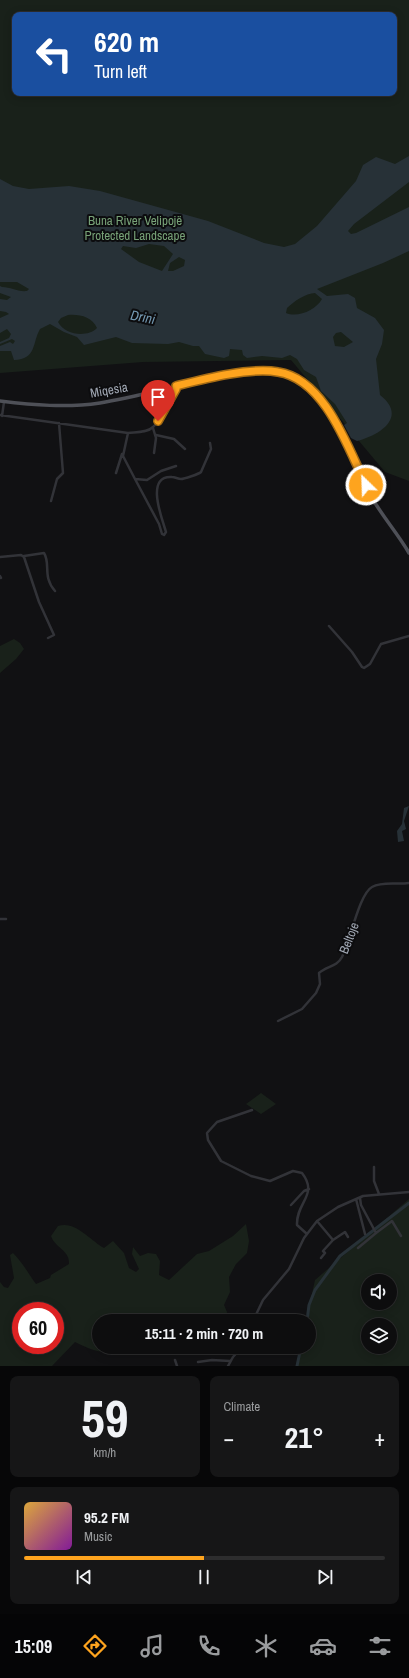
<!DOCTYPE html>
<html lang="en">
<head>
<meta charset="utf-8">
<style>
  :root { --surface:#0d0d0e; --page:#161617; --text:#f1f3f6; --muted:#9a9c9e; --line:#2d2d2e; --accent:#fea41e }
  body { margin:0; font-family:"Archivo Narrow",sans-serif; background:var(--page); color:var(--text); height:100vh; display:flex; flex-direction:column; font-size:15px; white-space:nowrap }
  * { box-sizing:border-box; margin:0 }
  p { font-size:13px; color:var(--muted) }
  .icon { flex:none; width:22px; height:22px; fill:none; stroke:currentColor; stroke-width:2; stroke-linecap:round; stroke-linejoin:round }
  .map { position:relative; height:1366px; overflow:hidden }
  .sheet { display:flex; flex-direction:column; gap:10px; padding:10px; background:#070708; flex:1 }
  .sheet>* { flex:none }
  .guide { position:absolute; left:12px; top:12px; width:385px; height:84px; border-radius:8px; box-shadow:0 2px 10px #0003,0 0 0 1px var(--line); background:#1a4fa0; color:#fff; overflow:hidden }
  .controls { position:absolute; left:361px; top:1274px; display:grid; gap:8px }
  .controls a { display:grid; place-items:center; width:36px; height:36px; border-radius:50%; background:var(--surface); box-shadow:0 2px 10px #0003,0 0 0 1px var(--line); font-size:20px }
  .speed { position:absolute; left:12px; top:1302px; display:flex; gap:8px; font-size:20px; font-weight:700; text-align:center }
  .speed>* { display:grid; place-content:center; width:52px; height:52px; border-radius:50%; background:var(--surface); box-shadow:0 2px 10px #0003,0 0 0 1px var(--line); line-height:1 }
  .speed .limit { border:6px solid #d22; background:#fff; color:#111 }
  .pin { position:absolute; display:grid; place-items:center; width:34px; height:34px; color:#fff; margin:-41px -17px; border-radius:50% 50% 50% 0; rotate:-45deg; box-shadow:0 0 4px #0007 }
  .pin .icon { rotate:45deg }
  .me { position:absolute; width:44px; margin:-22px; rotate:336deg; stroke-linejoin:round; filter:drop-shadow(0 0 3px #0008) }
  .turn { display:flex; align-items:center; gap:14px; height:84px; padding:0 16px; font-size:18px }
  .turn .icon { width:52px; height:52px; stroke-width:2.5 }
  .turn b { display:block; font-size:28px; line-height:34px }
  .big { font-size:30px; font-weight:800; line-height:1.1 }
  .sheet .widget { flex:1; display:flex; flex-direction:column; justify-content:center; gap:6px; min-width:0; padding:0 14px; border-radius:8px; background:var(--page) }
  .sheet .dial { align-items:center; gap:0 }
  .dial b { font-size:52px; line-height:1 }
  .song { display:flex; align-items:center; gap:12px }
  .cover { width:48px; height:48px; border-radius:6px; background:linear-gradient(135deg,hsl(40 70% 55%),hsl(290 70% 35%)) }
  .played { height:4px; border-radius:2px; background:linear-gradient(90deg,var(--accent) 50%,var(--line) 50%) }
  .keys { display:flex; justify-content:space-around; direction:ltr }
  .heat { display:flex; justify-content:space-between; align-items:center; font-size:22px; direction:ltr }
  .sheet .tiles { flex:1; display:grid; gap:10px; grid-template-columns:1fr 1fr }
  .widget:last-child { grid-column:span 2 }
  .trip { position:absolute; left:92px; top:1314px; width:224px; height:40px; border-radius:20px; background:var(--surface); box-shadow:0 2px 10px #0003,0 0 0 1px var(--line); font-weight:800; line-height:40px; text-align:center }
  .tab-bar { display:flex; height:64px; justify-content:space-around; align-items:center; background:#050506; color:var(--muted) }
  .tab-bar .icon { width:28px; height:28px }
  .tab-bar .selected { color:var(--accent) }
  .tab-bar b { font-size:18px; color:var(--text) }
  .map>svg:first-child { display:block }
</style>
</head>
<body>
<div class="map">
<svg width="409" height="1366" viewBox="0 0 409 1366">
  <rect width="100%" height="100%" fill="#111113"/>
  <!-- green -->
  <path fill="#19211a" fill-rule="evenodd" d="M0 0H409V481L385 472 291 360 143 362 0 373ZM15 15H394V93H15Z
    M14 639 20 643 24 649 16 659 0 673V646Z
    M261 1093 276 1104 261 1114 246 1104Z
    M409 1199V1366H296L300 1347H309V1321H306L315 1280ZM368 1281H390V1303H368ZM368 1325H390V1347H368Z
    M246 1224 249 1241 247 1253 236 1264 229 1277 230 1292 224 1305 227 1312 226 1321H220L216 1316 214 1321H99V1347H134C104 1352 103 1356 75 1342L52 1366H0V1282L4 1287 8 1288 14 1278 10 1255 13 1253C23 1263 28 1273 36 1284L50 1278 51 1275 69 1264C70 1250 55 1248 51 1236L58 1226C75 1220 91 1241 104 1248L113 1241 124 1253 129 1268 136 1272 139 1269 132 1254 133 1247 140 1256 148 1253 156 1254 160 1261 159 1275 169 1280 197 1254 209 1251 233 1236ZM21 1311H55V1345H21Z"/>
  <!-- water -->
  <path fill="#273137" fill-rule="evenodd" d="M409 156V182L354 224 348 231 351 234 356 233 409 207V251L383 263 317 289 327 296 348 294 355 298 357 308 375 318 384 330 382 344 376 359 380 395C408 417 380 435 357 441L351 438 344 425 347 423 335 404 321 391 316 377 304 370 297 359 290 355 282 358 262 356 247 358 243 355 242 350 230 349 229 356 224 358 205 354 199 346H193L179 342 168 344 132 343 116 337 84 345 77 337 64 332 50 324 40 329C32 343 37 359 14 360L11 351H0V346L10 342 13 344 15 341 12 339 0 344V342L9 338 11 334 7 329 0 333V318L9 314 6 312 0 311V299L7 300 11 297 0 293V286L2 287C11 287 17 292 27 291L29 289 17 282H0V179L13 186 29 189 69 186 100 191 208 221 264 243 284 247 295 244 317 226 356 181 363 165 376 157 395 164ZM149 244 164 246 173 254 162 271 139 262 121 249 123 246 136 248ZM179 257 185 260 184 266 173 271H168L170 263ZM315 293 322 299C316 310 298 318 286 313L287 308C293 302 306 293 315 293ZM68 315C80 314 92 317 97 328 87 338 65 335 58 322L61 318ZM341 332 353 342 344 347 335 346 333 337 336 333Z
    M409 806 404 821 406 829 402 831 404 841 398 842 397 831 402 824 404 808Z"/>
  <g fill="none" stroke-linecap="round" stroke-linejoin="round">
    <!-- canal -->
    <path stroke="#273137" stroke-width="3" d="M307 1321 309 1305 315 1290 340 1256 409 1203
      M297 1366 301 1347"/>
    <!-- minor -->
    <path stroke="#323338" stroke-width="2.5" d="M0 415 128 433C136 432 147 433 153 427 159 422 176 393 176 386
      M2 416 4 402
      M153 428 156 438 154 453
      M128 433 123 456 135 479 147 480 161 471 176 466
      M156 435 174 439 185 449
      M116 473 122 454
      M135 479 159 524 162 534 164 535 166 532C163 521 144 475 172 477 175 477 178 479 181 479 184 479 199 474 201 472L211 449 210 443
      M51 501 57 479 63 473 59 423
      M24 556 44 553C51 564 42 576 55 591
      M0 557 21 555 24 557 39 602 54 635 48 638
      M0 576 1 578
      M329 626 352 652 362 667 364 668 370 664 381 644 409 636
      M0 919H6
      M278 1021 302 1009 316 993 320 984 319 973C326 966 337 967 342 957 350 942 359 894 372 887 383 881 397 885 409 883
      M252 1110 217 1122 207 1133 208 1140 221 1161 251 1176 270 1181 293 1171 302 1173C319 1195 296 1202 297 1225L307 1234
      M374 1167V1181L379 1194
      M356 1199 365 1234
      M291 1205 304 1191 309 1189
      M317 1221 333 1240
      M376 1233 392 1221 401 1236
      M358 1248 376 1233 361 1205 360 1198
      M321 1258 325 1253 323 1251 333 1240 345 1232 348 1237
      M253 1321 263 1300 289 1269 304 1238 317 1221 338 1207 363 1196 409 1192
      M255 1347 259 1350 263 1347
      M175 1360 177 1366
      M198 1362 212 1360 230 1361
      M228 1366 233 1357 242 1347"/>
    <!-- major -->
    <path stroke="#4e5057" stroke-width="3.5" d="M0 401C33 405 66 408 100 403 142 396 184 383 227 376 243 373 259 370 275 371 286 372 297 376 305 383 340 412 350 460 372 498 383 517 398 534 409 553"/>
  </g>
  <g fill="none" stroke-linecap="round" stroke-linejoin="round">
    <!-- route casing -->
    <g stroke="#a56b14" stroke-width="10">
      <path id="route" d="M158 421 176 389V386C204 379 250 367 278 372 325 379 348 448 366 485"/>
    </g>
    <!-- route -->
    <use href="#route" stroke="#fea41e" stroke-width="7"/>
  </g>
  <g text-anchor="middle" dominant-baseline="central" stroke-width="4" stroke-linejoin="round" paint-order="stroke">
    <!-- park labels -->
    <g font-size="13" fill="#77a177" stroke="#0c0c0e">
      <text x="135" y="220">Buna River Velipojë<tspan x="135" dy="15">Protected Landscape</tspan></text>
    </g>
    <!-- street labels -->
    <g font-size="13" fill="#a1a8b4" stroke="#0c0c0e">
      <text transform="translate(109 390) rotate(-10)">Miqesia</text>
      <text transform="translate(349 938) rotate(-69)">Beltoje</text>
    </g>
    <!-- water labels -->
    <g font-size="14" font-style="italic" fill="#759ab3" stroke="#0c0c0e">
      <text transform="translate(143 317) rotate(11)">Drini</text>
    </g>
  </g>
</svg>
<div class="controls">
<a><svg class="icon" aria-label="sound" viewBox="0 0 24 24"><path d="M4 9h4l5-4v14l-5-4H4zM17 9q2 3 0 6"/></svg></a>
<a><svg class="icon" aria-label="layers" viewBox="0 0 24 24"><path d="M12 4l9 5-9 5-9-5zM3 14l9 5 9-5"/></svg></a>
</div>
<div class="speed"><div class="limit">60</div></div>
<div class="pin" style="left:158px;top:421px;background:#d93025"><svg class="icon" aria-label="arrive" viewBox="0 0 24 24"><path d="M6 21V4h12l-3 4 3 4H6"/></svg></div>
<svg class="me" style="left:366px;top:485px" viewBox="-20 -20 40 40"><circle r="17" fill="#fea41e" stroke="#fff" stroke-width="3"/><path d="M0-11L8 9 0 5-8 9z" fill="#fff"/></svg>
<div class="trip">15:11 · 2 min · 720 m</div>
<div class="guide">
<div class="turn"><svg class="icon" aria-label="left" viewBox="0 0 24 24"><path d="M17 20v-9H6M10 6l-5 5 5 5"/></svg><div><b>620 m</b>Turn left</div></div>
</div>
</div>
<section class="sheet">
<div class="tiles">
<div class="widget dial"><b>59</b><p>km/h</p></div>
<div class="widget"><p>Climate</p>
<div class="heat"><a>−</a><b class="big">21°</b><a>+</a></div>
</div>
<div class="widget">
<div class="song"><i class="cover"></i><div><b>95.2 FM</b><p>Music</p></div></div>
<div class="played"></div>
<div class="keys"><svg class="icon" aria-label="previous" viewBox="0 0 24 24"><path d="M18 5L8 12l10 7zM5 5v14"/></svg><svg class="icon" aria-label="pause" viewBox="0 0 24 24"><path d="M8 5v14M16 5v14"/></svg><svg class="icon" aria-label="next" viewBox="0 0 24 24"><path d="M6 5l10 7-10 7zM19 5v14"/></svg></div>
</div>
</div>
</section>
<nav class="tab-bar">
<b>15:09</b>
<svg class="icon selected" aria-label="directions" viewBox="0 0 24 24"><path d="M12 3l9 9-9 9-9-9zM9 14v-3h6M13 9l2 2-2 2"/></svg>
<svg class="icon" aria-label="music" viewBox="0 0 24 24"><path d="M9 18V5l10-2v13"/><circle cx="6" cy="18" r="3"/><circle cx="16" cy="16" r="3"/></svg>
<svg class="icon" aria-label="phone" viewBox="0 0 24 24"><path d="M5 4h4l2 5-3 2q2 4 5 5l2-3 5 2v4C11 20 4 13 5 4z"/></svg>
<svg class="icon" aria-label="climate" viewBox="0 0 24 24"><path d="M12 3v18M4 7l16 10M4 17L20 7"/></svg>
<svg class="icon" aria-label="car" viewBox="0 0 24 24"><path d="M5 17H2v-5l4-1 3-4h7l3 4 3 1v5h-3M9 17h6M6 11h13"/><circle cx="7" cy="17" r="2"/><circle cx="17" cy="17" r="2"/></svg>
<svg class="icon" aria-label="filters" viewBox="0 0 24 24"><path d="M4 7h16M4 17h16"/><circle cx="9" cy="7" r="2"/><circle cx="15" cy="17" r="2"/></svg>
</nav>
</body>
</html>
